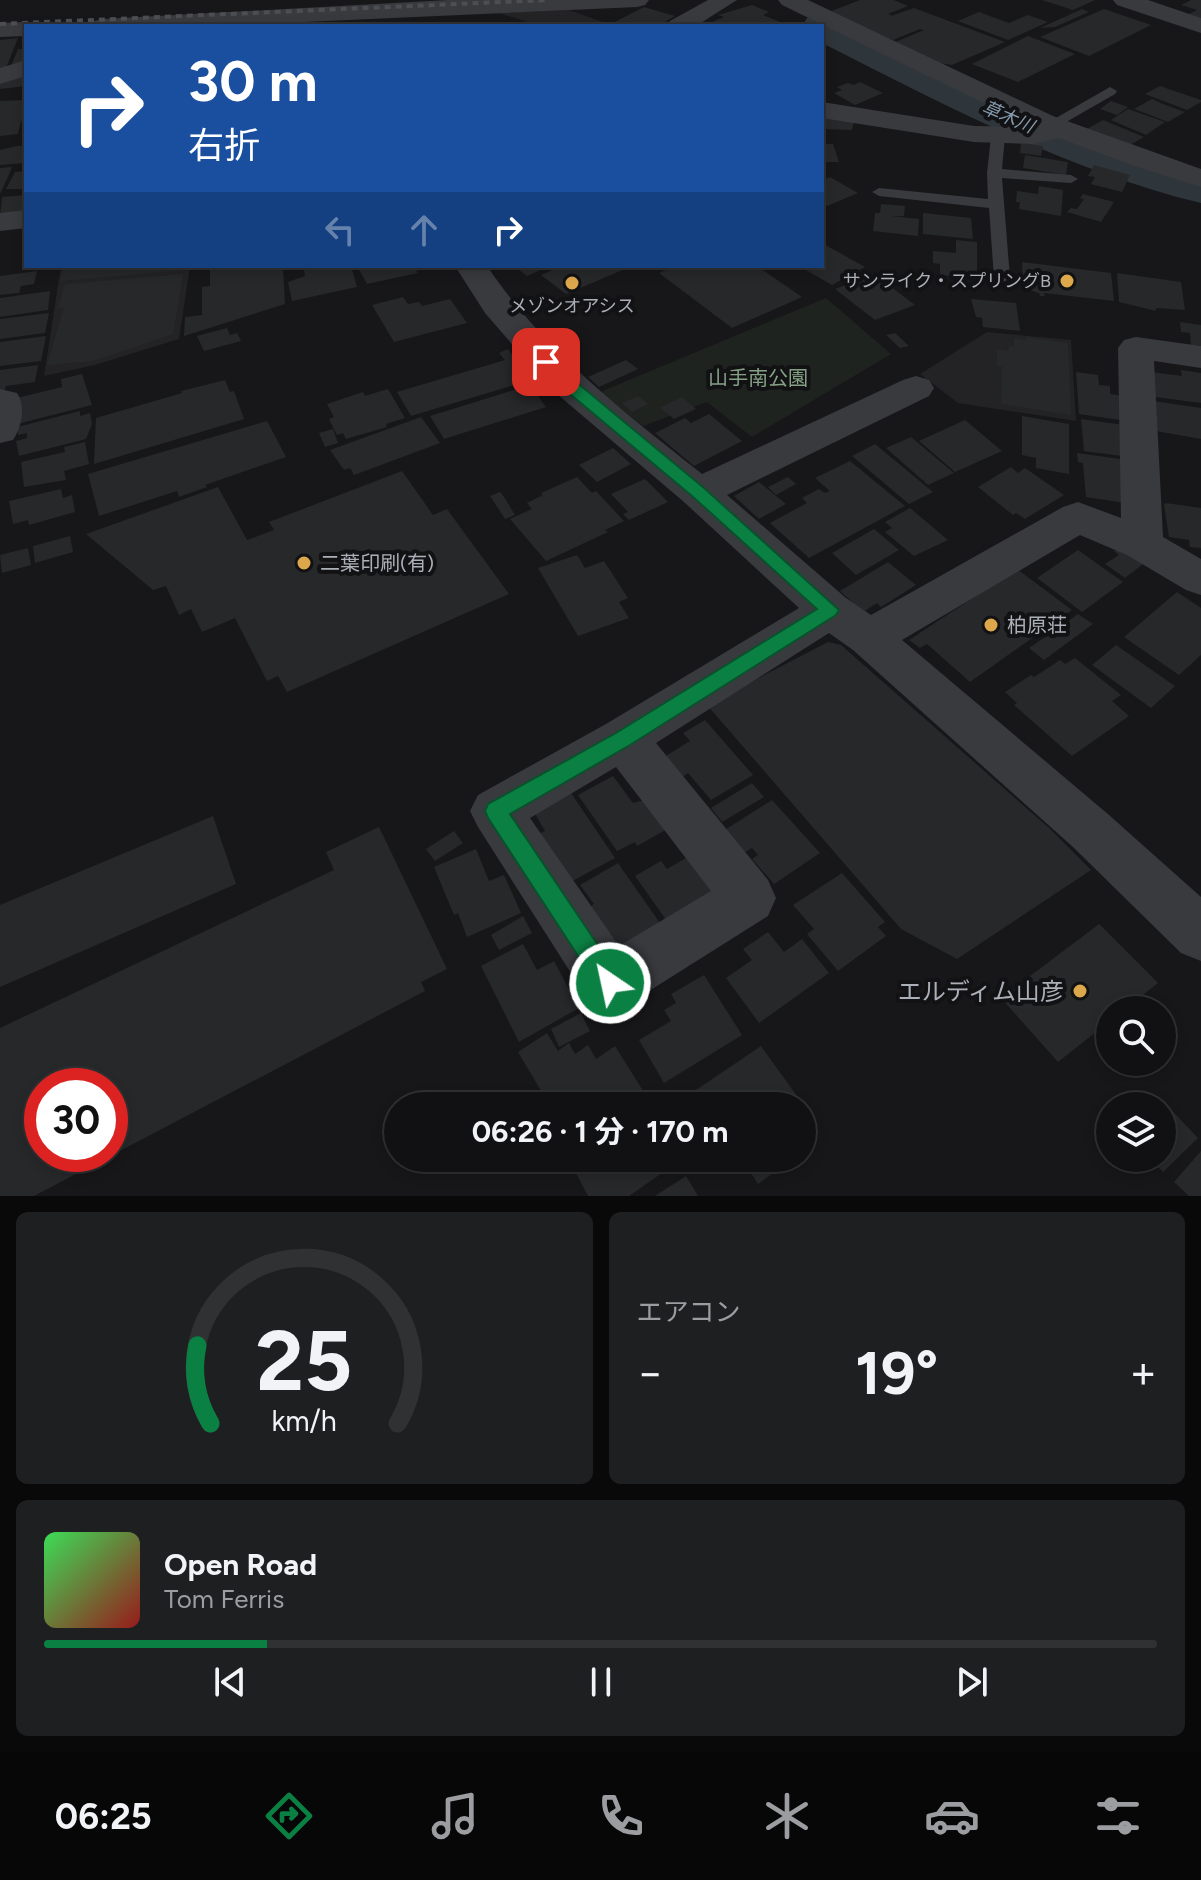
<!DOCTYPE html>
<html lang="ja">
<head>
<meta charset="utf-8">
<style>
  :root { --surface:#111113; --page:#1e1f21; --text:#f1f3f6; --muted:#9c9da0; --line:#303133; --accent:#0b8043 }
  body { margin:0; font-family:Figtree,"Noto Sans JP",sans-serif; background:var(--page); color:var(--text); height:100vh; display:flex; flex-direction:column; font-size:30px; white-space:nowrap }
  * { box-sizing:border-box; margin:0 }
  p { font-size:26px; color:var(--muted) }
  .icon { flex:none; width:44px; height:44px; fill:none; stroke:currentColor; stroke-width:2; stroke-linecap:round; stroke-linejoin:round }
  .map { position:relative; height:1196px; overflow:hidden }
  .side { display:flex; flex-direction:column; gap:16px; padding:16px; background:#09090a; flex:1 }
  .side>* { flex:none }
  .guide { position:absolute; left:24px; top:24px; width:800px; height:244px; border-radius:0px; box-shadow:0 4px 12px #0003,0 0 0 2px var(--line); background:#1a4fa0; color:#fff; overflow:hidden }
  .controls { position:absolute; left:1096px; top:996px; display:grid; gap:16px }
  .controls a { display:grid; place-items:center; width:80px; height:80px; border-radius:50%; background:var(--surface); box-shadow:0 4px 12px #0003,0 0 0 2px var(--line); font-size:40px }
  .speed { position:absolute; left:24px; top:1068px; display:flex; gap:16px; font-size:40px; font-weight:700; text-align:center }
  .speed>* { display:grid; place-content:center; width:104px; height:104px; border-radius:50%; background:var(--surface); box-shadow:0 4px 12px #0003,0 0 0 2px var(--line); line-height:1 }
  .speed .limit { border:12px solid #d22; background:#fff; color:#111 }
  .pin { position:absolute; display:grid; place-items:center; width:68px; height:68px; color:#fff; margin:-34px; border-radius:16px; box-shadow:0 4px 12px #0006 }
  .me { position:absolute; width:88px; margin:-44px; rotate:326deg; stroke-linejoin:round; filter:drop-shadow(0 0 6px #0008) }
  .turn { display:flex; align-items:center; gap:28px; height:168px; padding:0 32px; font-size:36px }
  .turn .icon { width:104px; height:104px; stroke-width:2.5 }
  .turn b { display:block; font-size:56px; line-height:68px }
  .lanes { display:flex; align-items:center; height:76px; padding:0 32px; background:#0003; justify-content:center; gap:40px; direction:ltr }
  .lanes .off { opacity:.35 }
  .big { font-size:60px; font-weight:700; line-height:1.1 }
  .side .card { flex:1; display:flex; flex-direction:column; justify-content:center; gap:12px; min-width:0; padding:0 28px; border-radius:12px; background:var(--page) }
  .side .dial { align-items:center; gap:0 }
  .dial svg { height:208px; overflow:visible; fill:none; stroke:var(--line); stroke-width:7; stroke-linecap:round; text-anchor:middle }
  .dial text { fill:var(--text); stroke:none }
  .song { display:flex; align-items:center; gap:24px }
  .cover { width:96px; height:96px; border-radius:12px; background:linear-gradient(135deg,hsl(130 70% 55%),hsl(0 70% 35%)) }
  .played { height:8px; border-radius:4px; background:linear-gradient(90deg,var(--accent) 20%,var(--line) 20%) }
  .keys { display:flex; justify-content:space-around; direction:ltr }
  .heat { display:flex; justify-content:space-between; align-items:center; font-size:44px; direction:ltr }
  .side .tiles { flex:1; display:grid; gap:16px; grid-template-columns:1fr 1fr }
  .card:last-child { grid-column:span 2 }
  .trip { position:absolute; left:384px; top:1092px; width:432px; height:80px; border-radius:40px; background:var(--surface); box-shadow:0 4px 12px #0003,0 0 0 2px var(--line); font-weight:700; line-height:80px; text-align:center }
  .tab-bar { display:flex; height:128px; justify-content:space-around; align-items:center; background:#070708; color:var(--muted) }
  .tab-bar .icon { width:56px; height:56px }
  .tab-bar .on { color:var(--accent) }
  .tab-bar b { font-size:36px; color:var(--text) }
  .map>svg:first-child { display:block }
</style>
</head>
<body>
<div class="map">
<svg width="1201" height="1196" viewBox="0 0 1201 1196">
  <rect width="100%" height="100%" fill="#171719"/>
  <!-- built -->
  <path fill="#232326" d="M569 10 614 26H540L499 13Z
    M61 266H190L179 339 95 365 44 376Z
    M987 332 1071 340 1076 421 958 403 920 374Z"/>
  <!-- green -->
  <path fill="#1e231f" d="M826 298 891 354 752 437 707 402 643 426 600 392Z"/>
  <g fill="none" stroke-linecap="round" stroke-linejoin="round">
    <!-- river -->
    <path fill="#2f363b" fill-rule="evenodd" d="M822 15 837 18 1029 111 1121 147 1201 171V203C1066 170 945 105 822 43V26H802L807 18Z"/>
  </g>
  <!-- building -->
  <path fill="#27282a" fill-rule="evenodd" d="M860 0H894L908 6 888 14 892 15 888 17 914 8 1005 42 952 65 939 63 893 43 924 30 920 29 893 40 829 12Z
    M1042 0H1095L1073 10Z
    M1191 0H1201V20L1187 15 1197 10 1181 5Z
    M752 5 769 12 763 15 790 26H703L724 17 718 15Z
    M644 7 675 16 658 26 611 24Z
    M1082 9 1089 12 1055 27 1040 28Z
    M1104 9 1151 25 1089 56 1040 37Z
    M979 12 1009 23 1028 15 1048 22 1008 40 958 21Z
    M1028 36 1075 54 1018 82 972 64Z
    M18 38 6 68 0 70V40Z
    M18 49H26V62L10 68Z
    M26 73V86L0 89V82Z
    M860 82 883 93 855 105 834 93 842 90 837 87 848 83 854 85Z
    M1160 86 1201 100V102L1187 110 1145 94Z
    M1152 99 1163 104 1185 112 1168 122 1134 109Z
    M26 100V120L21 121 18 134 0 136V101Z
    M1111 101 1128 107 1117 115 1100 109Z
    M1128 109 1165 122 1146 135 1111 120Z
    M822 115 855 119 852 130 822 129Z
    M1103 120 1144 137 1128 146 1087 129Z
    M1021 143 1043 146 1041 156 1020 153Z
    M822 144H833L839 162H822Z
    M17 146H26V163L0 165V150Z
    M1025 155 1068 162 1066 175 1023 168Z
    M1094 165 1130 175 1122 192 1091 184 1095 177 1088 176Z
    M12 167 7 179 0 194V168Z
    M26 171V189H6L15 172Z
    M830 177 858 193 827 206 822 202V180Z
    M1039 186 1063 190 1061 216 1019 209 1020 202H1016L1017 191 1038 194Z
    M1083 194 1114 202 1101 222 1067 212 1071 208 1077 209 1084 199 1080 198Z
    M26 195V213L0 217 2 197Z
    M881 204 905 206 904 216H892L919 219 918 236 873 231 875 213H880Z
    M923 213 971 218 973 239 923 234Z
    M956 240 977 242V279L940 275V264L933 263V251L956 253Z
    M822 243 865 267 832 285 799 266H822Z
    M1022 262 1111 273 1114 301 1044 293 1045 296H1040L1039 293 1023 288Z
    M64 266H186L185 270 60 281Z
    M210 266H283L285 304 184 336 185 317 202 315V287L210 286Z
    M327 266H351L357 287 292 301 288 282 305 276 304 270Z
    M357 266H425L427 269 416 271 418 273 367 284Z
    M514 266H550L527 276Z
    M562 266H632L566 294 541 275Z
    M675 266H757L802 297 732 328 659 273Z
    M37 271 34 284 21 286 19 293 0 295V276Z
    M1117 273 1181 282 1185 310 1156 308V311L1119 302Z
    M183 274 173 334 93 361 47 365 64 307 58 308 65 284Z
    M874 274 915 305 875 320 835 289Z
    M50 291 48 310 0 317V298Z
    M403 297 408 304 419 302 422 306 450 299 467 323 394 342 372 305Z
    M971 299 1016 303 1020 331 983 327 982 318 976 317Z
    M49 313 45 333 0 339V319Z
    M1180 322 1201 325V346L1191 345 1190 333 1181 332Z
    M227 328 230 335 237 333 241 341 204 351 197 336Z
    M895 333 909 346 900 348 886 335Z
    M46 336 41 361 0 366V342Z
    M1026 337 1068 343 1071 415 1001 404 1002 367 997 365V349L1008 351 1009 346 1014 347V338L1026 340Z
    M508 349 531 380 411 416 397 392 505 360 499 353Z
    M626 360 638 369 599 387 588 377Z
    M38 365 35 382 6 386 4 392 0 393V370Z
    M1181 370 1201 373V403L1155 397 1151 372 1182 376Z
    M1076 372 1098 375 1099 385 1110 386V394L1123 396 1127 421 1079 414Z
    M82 374 92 405 17 424V398L62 387 61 379Z
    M225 380 230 392 234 391 244 419 94 464 96 418 182 393 181 391Z
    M530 385 546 407 444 439 430 416Z
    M388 389 405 418 386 424 387 427 346 439 343 433 337 435 329 419 334 417 327 404 363 392 365 396Z
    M638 396 648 404 632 412 622 403Z
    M682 397 696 409 674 419 660 408Z
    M1153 401 1201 408V439L1156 431Z
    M80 411V416L90 413 92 424 86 439 19 456 16 441 27 438V433L18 435 17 427Z
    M709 414 742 441 694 466 655 433 685 418 691 423Z
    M1022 416 1069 424V474L1036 468V458L1022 455Z
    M421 417 440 443 354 475 350 468 344 470 330 450Z
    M1081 419 1131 426 1136 458 1084 451Z
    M965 420 1002 451 955 472 919 441Z
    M267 421 286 457 205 485 207 487 179 497 177 491 99 516 88 474Z
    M333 429 338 443 325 447 319 433Z
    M911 437 954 473 928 485 886 448Z
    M85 442 89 464 64 471 66 480 24 487 21 462 65 452 64 447Z
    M875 444 933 492 909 504 852 456Z
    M613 448 631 464 597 482 579 465Z
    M1077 453 1127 460 1132 504 1086 497 1083 463 1078 462Z
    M850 461 905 506 809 558 770 523 807 503 802 498 819 489 825 493 830 491 815 478Z
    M1011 467 1018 473 1025 468 1064 495 1025 519 1016 513 1013 515 978 487Z
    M402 471 433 515 447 509 509 594 287 692 278 676 267 681 235 618 202 632 191 609 179 615 166 586 153 590 86 534 218 487 247 540 274 530 269 522Z
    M577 477 592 493 596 491 624 521 605 530 608 532 546 561 510 519 532 509 527 503 543 495 541 493Z
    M788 477 796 484 776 495 768 487Z
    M645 479 668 502 629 520 623 514 628 512 611 494Z
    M759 482 786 504 759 519 734 496Z
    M61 489 63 498 72 495 75 512 29 525 28 520 13 524 9 501Z
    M500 492 504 497 515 515 505 519 490 496Z
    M1166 503 1201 508V548L1190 547 1189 540 1169 537 1164 505Z
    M910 508 948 540 914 556 885 532 892 528 885 522Z
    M874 529 899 550 856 575 832 553Z
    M70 536 73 552 35 563 33 546Z
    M28 548 31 565 2 573 0 555Z
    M1118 548 1143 564 1125 578 1105 564 1119 555 1114 551Z
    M1078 550 1123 582 1082 612 1037 578Z
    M577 555 585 568 604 561 628 598 619 602 629 618 578 636 538 568Z
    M888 562 916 585 881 607 877 603 863 612 840 591Z
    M1017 569 1072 610 970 682 927 644 920 648 909 640Z
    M1177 592 1201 608V655L1179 675 1124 637Z
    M1078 614 1093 624 1044 660 1029 648Z
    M828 642 841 645 1049 828 1091 870 957 959 901 929 707 705Z
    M1116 645 1175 686 1151 708 1092 665Z
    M1075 658 1121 695 1112 701 1129 716 1072 756 1014 705 1017 703 1005 692 1031 675 1034 677 1060 660 1065 664Z
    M705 720 753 775 711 800 688 773 681 778 664 757 690 741 683 733Z
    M613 776 633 803 648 799 669 828 637 846 635 842 617 851 578 795Z
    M752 783 764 797 722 822 711 808Z
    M571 793 615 858 565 885 534 836 545 831 534 812Z
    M772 800 820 853 774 884 752 859 758 855 752 848 742 854 723 831Z
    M213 816 236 884 0 987V905Z
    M379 827 447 969 421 982 425 991 34 1196H0V1028L334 870 326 852ZM42 1086H110V1154H42Z
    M454 831 463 843 435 861 426 849Z
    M476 849 489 881 504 875 521 913 467 937 458 913 454 915 434 867Z
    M691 855 721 894 674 931 635 876 661 861 667 869Z
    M618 863 669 936 613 957 583 911 594 904 580 885Z
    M842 873 885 922 878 927 886 936 838 971 807 934 814 929 793 905Z
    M523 916 532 933 499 950 491 935Z
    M1099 924 1158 983 1124 1010H1110V1021L1058 1062 1001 998Z
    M768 932 784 952 802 939 829 973 759 1023 726 978 752 960 743 949Z
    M523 944 537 970 554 961 579 1008 519 1042 481 966Z
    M704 975 742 1035 664 1083 639 1040 671 1021 664 1010 676 1003 671 994Z
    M581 1013 590 1031 559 1047 551 1029Z
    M547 1033 558 1051 569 1043 575 1054 588 1045 596 1059 615 1046 645 1094 628 1106H550L518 1052Z
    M761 1046 815 1121 802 1131V1106H707L696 1090Z
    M1160 1098 1198 1138 1163 1172 1150 1158H1162V1106H1151Z
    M1201 1151V1196H1189L1174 1182Z
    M568 1158H694L674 1171 672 1166 629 1196H588Z
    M741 1158H794L758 1184Z
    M686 1176 698 1196H655Z"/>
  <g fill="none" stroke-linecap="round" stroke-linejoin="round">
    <!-- service -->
    <path fill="#393a3e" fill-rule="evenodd" d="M1110 87 1117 91 1115 94 1054 129 1042 126Z
      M998 132 1005 136 1002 169 1071 175 1078 179 1071 183 1002 178 1010 278 1002 283 994 278 989 208 879 196 872 192 879 188 988 199 987 173 991 136Z"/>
    <!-- minor -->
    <path fill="#393a3e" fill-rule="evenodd" d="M448 0H649L645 5 637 7 216 26H91L94 21 103 19Z
      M708 0H737L696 26H667L670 21Z
      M778 0H808L1053 116 1201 169V187L1137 167 1059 138 1032 144 974 142 822 118V102L974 126 1033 127 782 5Z
      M1113 0H1148L1201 18V33L1117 5Z
      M26 22 36 26H26V36L0 37V23Z
      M26 60V76L0 84V68Z
      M26 210V228L0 231V213Z
      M455 266H487C545 352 622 410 702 474L903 380 916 376 929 380 934 388 929 396 727 495 846 598 871 615 1063 507 1078 502 1121 518 1118 348 1124 340 1136 337 1201 346V368L1154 361 1163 537 1201 559V595L1186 590 1127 555 1080 535 902 640 1109 815 1201 897V961L1181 953 1073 847 853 650 829 633 656 743 768 880 776 898 768 916 630 1003 610 1011 590 1003 478 827 470 811 478 795 606 724 799 608 684 502 550 388 485 313ZM616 767 711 891 619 946 530 818Z
      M0 389 17 393C26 406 22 427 13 440L0 443Z"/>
    <!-- rail -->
    <path stroke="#4c4e52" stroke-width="4" stroke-dasharray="6 5" stroke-linecap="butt" d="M0 24 548 0"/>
  </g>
  <!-- route -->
  <path fill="#0b8043" stroke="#07532c" stroke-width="2" d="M546 357 704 488 839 610 836 615 630 745 510 814 618 975 622 983 618 991 610 995 601 991 488 818 485 811 488 804 616 733 817 609 692 496 558 384 539 362Z"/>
  <!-- markers -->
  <g fill="#dda84c" stroke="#121214" stroke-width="3">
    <circle cx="1067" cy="281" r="8"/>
    <circle cx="572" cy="283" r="8"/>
    <circle cx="304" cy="563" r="8"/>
    <circle cx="991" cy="625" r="8"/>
    <circle cx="1080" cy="991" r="8"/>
  </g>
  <g text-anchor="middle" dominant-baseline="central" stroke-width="8" stroke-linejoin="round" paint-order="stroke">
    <!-- far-water labels -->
    <g font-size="18" font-style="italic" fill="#869cae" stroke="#121214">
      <text transform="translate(1008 117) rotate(23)">草木川</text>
    </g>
    <!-- far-poi labels -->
    <g font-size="18" fill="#abafb7" stroke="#121214" text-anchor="end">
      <text x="1051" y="281">サンライク・スプリングB</text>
      <text x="572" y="306" text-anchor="middle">メゾンオアシス</text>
    </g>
    <!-- park labels -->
    <g font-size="20" fill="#84a085" stroke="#121214">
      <text x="758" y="378">山手南公園</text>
    </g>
    <!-- poi labels -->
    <g font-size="20" fill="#abafb7" stroke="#121214" text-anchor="start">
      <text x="320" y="563">二葉印刷(有)</text>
      <text x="1007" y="625">柏原荘</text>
    </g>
    <!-- near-poi labels -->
    <g font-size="24" fill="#abafb7" stroke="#121214" text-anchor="end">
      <text x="1064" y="991">エルディム山彦</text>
    </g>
  </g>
</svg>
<div class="controls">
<a><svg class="icon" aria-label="search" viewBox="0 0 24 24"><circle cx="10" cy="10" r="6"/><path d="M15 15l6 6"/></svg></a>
<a><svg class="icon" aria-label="layers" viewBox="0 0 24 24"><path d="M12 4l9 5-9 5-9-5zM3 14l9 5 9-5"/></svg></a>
</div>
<div class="speed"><div class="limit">30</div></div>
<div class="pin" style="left:546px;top:362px;background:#d93025"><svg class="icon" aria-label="arrive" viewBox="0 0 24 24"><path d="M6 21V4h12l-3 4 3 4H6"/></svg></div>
<svg class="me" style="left:610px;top:983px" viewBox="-20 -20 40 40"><circle r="17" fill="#0b8043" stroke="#fff" stroke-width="3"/><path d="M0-11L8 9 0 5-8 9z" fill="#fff"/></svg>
<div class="trip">06:26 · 1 分 · 170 m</div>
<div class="guide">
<div class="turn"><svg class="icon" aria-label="right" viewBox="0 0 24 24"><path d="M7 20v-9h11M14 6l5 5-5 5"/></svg><div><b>30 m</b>右折</div></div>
<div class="lanes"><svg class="icon off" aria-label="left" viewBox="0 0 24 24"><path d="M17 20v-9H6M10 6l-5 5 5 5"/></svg><svg class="icon off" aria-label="ahead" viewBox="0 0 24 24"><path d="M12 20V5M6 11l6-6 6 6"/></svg><svg class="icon" aria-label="right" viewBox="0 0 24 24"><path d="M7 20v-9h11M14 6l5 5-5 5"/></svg></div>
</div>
</div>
<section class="side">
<div class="tiles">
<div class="card dial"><svg viewBox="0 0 100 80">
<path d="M14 69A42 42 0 1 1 86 69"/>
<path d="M14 69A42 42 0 0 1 9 39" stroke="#0b8043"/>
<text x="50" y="56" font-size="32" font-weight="700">25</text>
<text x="50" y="72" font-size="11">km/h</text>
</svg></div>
<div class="card"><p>エアコン</p>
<div class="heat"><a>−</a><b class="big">19°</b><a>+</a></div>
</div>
<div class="card">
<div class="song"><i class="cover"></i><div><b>Open Road</b><p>Tom Ferris</p></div></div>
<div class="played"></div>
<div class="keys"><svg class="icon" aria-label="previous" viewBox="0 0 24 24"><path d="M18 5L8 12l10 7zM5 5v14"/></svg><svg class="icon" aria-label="pause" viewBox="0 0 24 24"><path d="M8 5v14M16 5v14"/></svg><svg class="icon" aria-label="next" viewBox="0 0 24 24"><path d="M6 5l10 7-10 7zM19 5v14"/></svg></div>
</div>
</div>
</section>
<nav class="tab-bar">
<b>06:25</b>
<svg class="icon on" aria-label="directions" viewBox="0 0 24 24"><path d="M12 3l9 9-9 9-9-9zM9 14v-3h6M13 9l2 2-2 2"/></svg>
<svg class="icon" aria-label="music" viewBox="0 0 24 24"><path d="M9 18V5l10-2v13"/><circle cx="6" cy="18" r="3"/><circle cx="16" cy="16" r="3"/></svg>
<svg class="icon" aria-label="phone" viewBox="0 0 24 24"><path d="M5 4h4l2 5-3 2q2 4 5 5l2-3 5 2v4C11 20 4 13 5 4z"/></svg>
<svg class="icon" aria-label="climate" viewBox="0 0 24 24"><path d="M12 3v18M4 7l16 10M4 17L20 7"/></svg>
<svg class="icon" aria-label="car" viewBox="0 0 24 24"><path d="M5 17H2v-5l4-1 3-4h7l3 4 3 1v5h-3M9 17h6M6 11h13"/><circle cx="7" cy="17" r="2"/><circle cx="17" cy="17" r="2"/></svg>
<svg class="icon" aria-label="filters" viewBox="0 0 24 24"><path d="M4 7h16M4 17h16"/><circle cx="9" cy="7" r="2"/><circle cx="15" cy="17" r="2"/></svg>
</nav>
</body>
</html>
